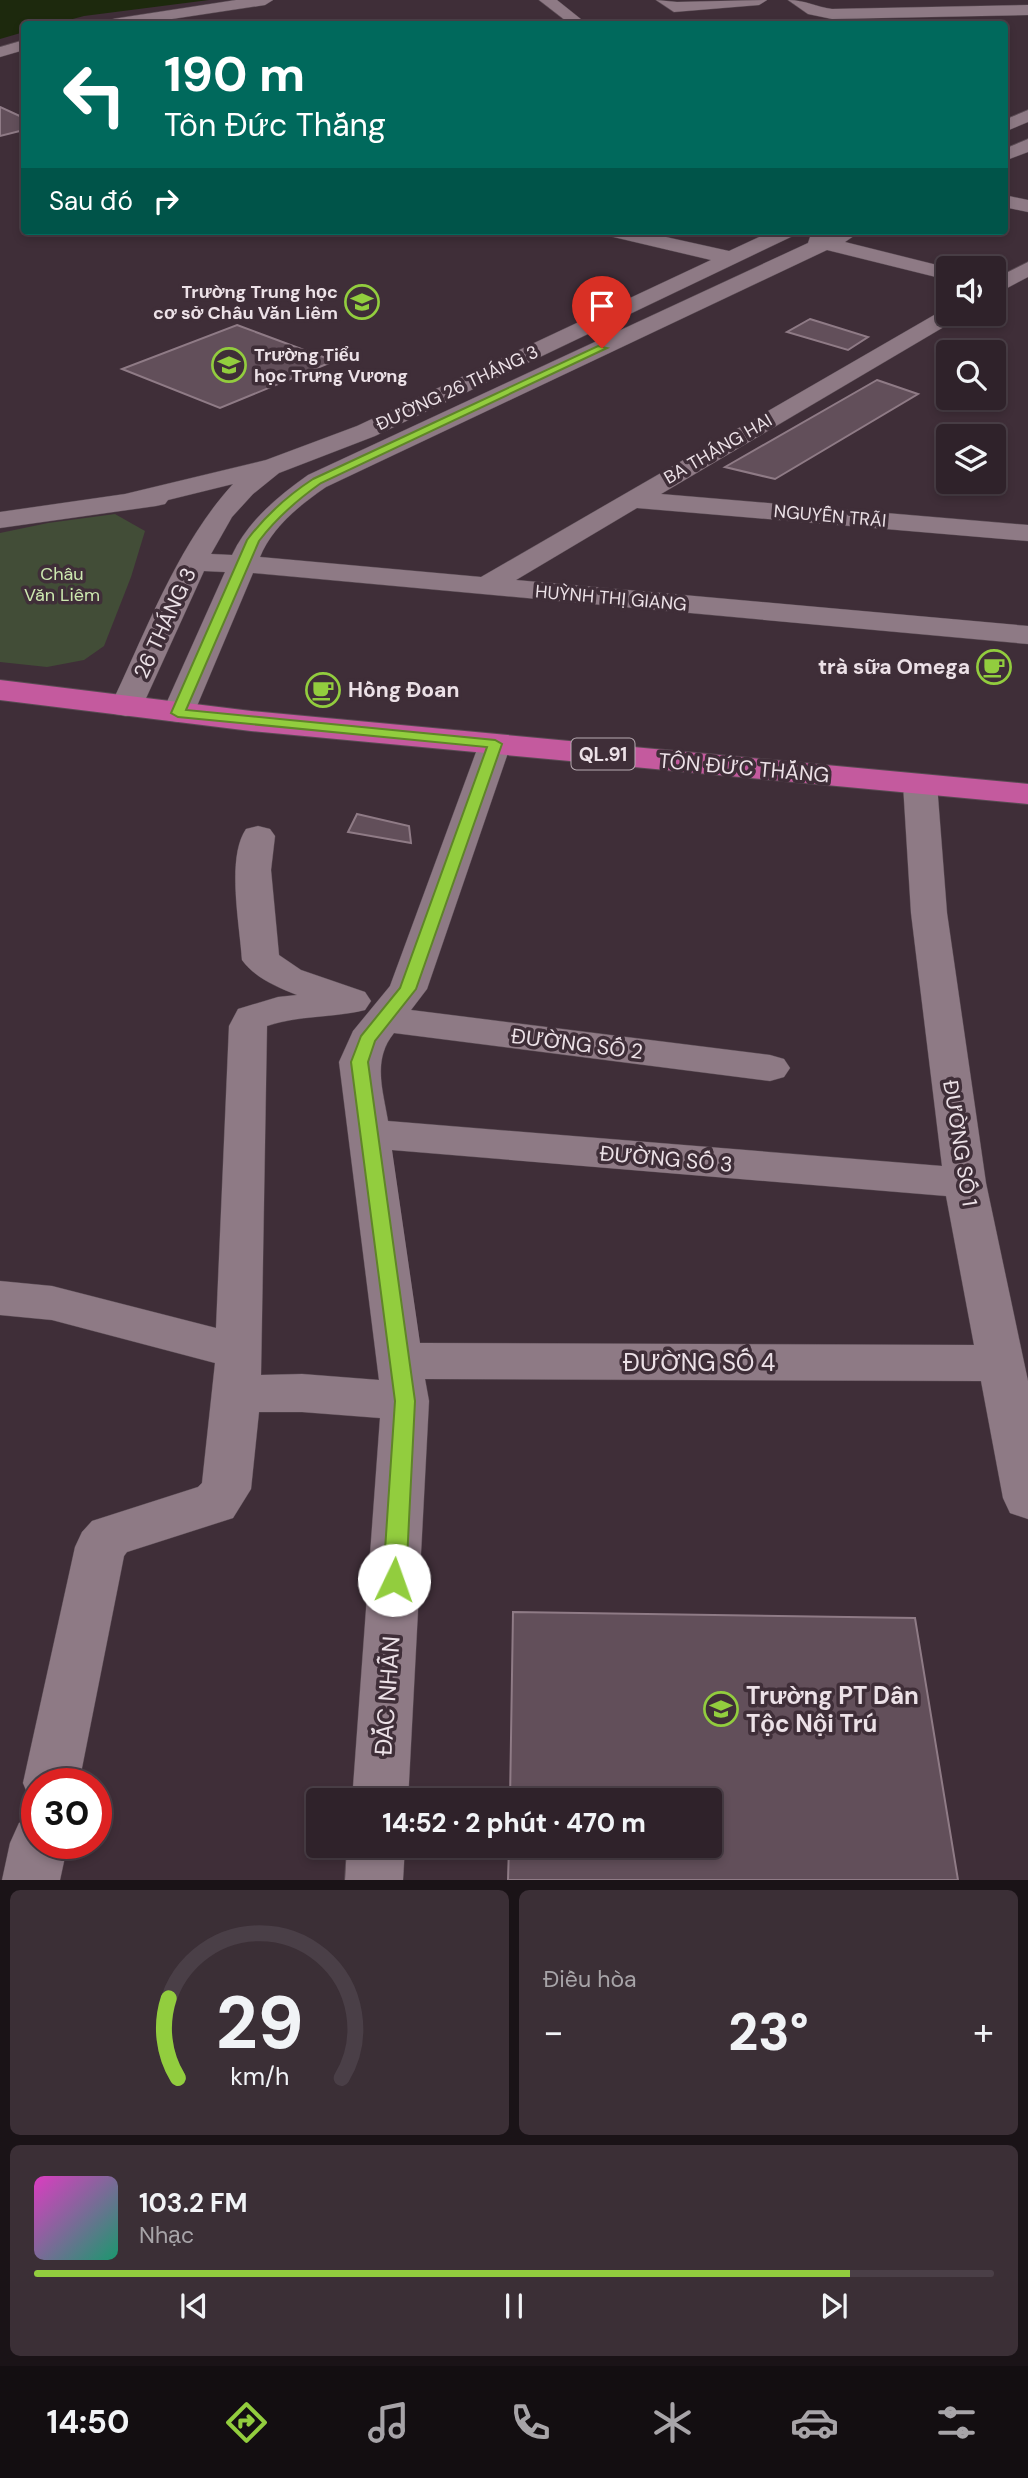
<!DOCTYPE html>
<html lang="vi">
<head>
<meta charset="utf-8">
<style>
  :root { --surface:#2f222a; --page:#3b2f36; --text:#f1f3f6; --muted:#a7a4a8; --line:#4a3f47; --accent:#92cd3e }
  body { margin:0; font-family:"DM Sans",sans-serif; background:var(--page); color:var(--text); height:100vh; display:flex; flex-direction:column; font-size:26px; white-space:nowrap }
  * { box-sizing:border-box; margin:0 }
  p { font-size:23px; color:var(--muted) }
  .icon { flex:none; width:38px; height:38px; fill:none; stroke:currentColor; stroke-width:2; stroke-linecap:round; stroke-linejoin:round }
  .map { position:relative; height:1880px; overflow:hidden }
  .sheet { display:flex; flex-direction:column; gap:10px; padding:10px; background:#1a1317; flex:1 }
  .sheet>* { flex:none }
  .banner { position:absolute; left:21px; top:21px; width:987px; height:214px; border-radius:7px; box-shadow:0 4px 10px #0003,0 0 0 2px var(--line); background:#00695c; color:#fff; overflow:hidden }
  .tools { position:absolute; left:936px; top:256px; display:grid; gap:14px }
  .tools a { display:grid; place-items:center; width:70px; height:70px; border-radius:7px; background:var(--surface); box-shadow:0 4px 10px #0003,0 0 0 2px var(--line); font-size:35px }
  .speed { position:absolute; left:21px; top:1768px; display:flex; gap:14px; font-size:35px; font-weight:700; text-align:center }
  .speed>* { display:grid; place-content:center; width:91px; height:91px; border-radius:50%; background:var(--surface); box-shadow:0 4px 10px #0003,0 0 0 2px var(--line); line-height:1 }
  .speed .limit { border:10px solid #d22; background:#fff; color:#111 }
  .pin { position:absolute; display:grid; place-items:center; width:60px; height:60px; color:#fff; margin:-72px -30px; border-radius:50% 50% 50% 0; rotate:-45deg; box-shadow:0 0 7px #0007 }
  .pin .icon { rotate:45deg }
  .me { position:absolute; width:77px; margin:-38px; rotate:3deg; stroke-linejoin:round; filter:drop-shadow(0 0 5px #0008) }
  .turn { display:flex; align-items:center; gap:24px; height:147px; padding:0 28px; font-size:32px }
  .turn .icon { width:91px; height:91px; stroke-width:2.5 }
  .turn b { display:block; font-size:49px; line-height:60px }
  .then { display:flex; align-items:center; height:66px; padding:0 28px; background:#0003; gap:14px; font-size:26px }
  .big { font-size:52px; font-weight:800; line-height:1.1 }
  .sheet .widget { flex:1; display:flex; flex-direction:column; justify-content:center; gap:10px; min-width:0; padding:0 24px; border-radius:10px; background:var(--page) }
  .sheet .dial { align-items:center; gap:0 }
  .dial svg { height:182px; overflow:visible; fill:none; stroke:var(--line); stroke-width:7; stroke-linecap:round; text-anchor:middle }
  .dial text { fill:var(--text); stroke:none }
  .song { display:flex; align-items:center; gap:21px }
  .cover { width:84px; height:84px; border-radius:10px; background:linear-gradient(135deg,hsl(310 70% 55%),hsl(160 70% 35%)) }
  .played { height:7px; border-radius:4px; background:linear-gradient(90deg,var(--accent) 85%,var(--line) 85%) }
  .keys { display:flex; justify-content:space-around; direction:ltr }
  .heat { display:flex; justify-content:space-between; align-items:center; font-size:38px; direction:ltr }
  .sheet .tiles { flex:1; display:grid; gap:10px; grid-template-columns:1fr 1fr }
  .widget:last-child { grid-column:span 2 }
  .trip { position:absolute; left:306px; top:1788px; width:416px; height:70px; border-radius:7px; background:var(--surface); box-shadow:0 4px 10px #0003,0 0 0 2px var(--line); font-weight:800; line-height:70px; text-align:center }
  .tab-bar { display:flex; height:112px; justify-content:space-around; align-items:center; background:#130e11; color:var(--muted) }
  .tab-bar .icon { width:49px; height:49px }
  .tab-bar .current { color:var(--accent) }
  .tab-bar b { font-size:32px; color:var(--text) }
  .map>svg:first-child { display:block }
</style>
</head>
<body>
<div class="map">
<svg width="1028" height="1880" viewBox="0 0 1028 1880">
  <rect width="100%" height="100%" fill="#3f2e38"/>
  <!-- green -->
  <path fill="#424d37" d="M115 514 145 531 131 577 104 646 84 660 47 667 0 662V533L48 523Z"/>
  <!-- water -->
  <path fill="#1d290d" d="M0 0H209L84 16 54 24H24V32L0 39Z"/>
  <!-- building -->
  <path fill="#624f5a" stroke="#8f7b86" stroke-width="2" d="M0 107 24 118V130L0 136Z
    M810 319 868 337 848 350 787 332Z
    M237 325 334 361 220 408 122 369Z
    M877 380 918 394 775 479 725 467Z
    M357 814 409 826 411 843 348 832Z
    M513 1612 915 1618 958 1880H508L509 1846H710V1801H510Z"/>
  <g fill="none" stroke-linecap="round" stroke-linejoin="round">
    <!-- minor casing -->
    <g stroke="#594b53" stroke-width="1">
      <path id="minor" d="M236 0H273L265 5 139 24H105L113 19Z
        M539 0H557L587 24H570Z
        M656 0 677 2 767 0 759 5 674 12Z
        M788 0C805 0 816 7 832 9L1028 5V15L832 19 808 14Z
        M24 40V50L0 57V47Z
        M1028 110V122L1004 132V120Z
        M1028 139V152L1004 161V149Z
        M1004 195 1028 200V212L1004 207Z
        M602 231H639L729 251 772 231H798L795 235 375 436 279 473 253 494 232 517 211 554 232 555C248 521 277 497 308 475L808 243 810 237C826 232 843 231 861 231L845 242 949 268 948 280 827 250 326 487C300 505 272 527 260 557L481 577 948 307V313H962L959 318 661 494 1028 525V541L637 508 516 580 1028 626V644L253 573 194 713 189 720 178 722 167 720 162 713 225 572 204 571 142 707 137 714 126 716 115 714 110 707C146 632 177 545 233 484L168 500 165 504 156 506 0 528V512L125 494 266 460 357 426 711 260 605 235Z
        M1028 262V277L994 295V279Z
        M495 734 506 737 511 744 427 989 411 1010 770 1055 784 1059 790 1068 784 1077 770 1081 394 1033C372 1060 383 1090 388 1121L942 1166 911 913 903 784 908 777 920 774 932 777 937 784 947 913 986 1183 1028 1381V1519L1010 1513 1003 1498 981 1381 425 1379 429 1401 408 1801H352L380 1418 302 1412H259L251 1489 233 1518 127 1552 124 1556 79 1783H37V1804L31 1802 23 1783 75 1547 82 1532 92 1521 198 1487 202 1483 215 1363 52 1320 0 1315V1281L52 1286 216 1328 229 1026 238 1009 278 997 297 995C277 987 255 978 242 960 240 926 226 858 246 829L258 826 270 829 275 836 271 870 279 955 301 970 365 992 371 1001 365 1010C333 1018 299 1015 267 1026L261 1375 302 1374 379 1380 339 1062 353 1031 390 986 479 744 484 737ZM392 1150 946 1196 974 1345 420 1343Z
        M37 1816V1843H68L60 1880H2L10 1843 19 1823Z
        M347 1846H405L403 1880H345Z"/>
    </g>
    <!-- highway casing -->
    <g stroke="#594b53" stroke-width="2">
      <path id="highway" d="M0 680 251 711 1028 784V804L251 731 0 700Z"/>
    </g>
    <!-- minor -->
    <use href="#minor" fill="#8e7a85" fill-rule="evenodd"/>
    <!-- highway -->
    <use href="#highway" fill="#c45a9e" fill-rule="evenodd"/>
  </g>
  <!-- route -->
  <path fill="#92cd3e" stroke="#5f8528" stroke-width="2" d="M598 346 607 348 321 483C297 500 277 517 259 541L186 710 495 740 502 744 416 989 375 1041 368 1062 415 1401 406 1580 402 1587 394 1589 387 1587 383 1580 395 1401 351 1062 361 1036 400 988 487 747 178 717 171 713 247 540C266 515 287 496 313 479Z"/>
  <!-- icons -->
  <defs>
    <g id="school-ring" transform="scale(1.75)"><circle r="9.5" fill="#3f2e38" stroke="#92cd3e" stroke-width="1.5"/><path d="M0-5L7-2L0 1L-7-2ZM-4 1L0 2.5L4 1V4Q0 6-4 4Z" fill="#92cd3e"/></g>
    <g id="cafe-ring" transform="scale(1.75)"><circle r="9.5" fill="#3f2e38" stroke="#92cd3e" stroke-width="1.5"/><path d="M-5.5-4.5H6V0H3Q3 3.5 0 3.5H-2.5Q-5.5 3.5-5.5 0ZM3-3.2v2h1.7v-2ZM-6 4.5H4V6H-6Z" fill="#92cd3e"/></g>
  </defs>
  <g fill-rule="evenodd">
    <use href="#school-ring" x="362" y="302"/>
    <use href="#school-ring" x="229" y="365"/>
    <use href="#cafe-ring" x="994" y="667"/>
    <use href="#cafe-ring" x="323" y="690"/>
    <use href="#school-ring" x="721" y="1709"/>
  </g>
  <g text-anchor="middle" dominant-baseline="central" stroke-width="7" stroke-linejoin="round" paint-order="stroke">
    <!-- far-poi labels -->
    <g font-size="18" font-weight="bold" fill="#ece1e7" stroke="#3f2e38" text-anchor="end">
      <text x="338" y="292">Trường Trung học<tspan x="338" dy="21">cơ sở Châu Văn Liêm</tspan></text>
      <text x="254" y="355" text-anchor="start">Trường Tiểu<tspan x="254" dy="21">học Trưng Vương</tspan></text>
    </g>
    <!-- far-street labels -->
    <g font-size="18" fill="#ece1e7" stroke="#3f2e38">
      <text transform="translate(457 388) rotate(-25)">ĐƯỜNG 26 THÁNG 3</text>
      <text transform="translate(718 449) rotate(-30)">BA THÁNG HAI</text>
      <text transform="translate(830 516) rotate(5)">NGUYỄN TRÃI</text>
      <text transform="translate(611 598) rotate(5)">HUỲNH THỊ GIANG</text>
    </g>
    <!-- far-park labels -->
    <g font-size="18" fill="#cde9b0" stroke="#3f2e38">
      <text x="62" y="574">Châu<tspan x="62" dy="21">Văn Liêm</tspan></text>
    </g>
    <!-- shield labels -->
    <rect fill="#3f2e38" stroke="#b8abb2" stroke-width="2" x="571.5" y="738.5" width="63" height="31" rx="5"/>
    <g font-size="19" font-weight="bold" fill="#ece1e7">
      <text x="603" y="754">QL.91</text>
    </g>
    <!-- street labels -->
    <g font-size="21" fill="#ece1e7" stroke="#3f2e38">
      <text transform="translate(165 623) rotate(-65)">26 THÁNG 3</text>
      <text transform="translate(744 768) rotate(5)">TÔN ĐỨC THẮNG</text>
      <text transform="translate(577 1044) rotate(7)">ĐƯỜNG SỐ 2</text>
      <text transform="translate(960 1143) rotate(81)">ĐƯỜNG SỐ 1</text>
      <text transform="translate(666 1159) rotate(5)">ĐƯỜNG SỐ 3</text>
    </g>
    <!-- poi labels -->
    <g font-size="21" font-weight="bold" fill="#ece1e7" stroke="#3f2e38" text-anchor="end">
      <text x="970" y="667">trà sữa Omega</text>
      <text x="348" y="690" text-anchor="start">Hồng Đoan</text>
    </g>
    <!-- near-street labels -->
    <g font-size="24" fill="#ece1e7" stroke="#3f2e38">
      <text x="699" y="1362">ĐƯỜNG SỐ 4</text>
      <text transform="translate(387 1696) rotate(-86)">ĐẮC NHẪN</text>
    </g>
    <!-- near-poi labels -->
    <g font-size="24" font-weight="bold" fill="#ece1e7" stroke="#3f2e38" text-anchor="start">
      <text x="746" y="1695">Trường PT Dân<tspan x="746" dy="28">Tộc Nội Trú</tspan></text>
    </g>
  </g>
</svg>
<div class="tools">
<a><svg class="icon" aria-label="sound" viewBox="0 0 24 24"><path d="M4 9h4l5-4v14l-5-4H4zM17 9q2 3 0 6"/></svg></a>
<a><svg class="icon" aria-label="search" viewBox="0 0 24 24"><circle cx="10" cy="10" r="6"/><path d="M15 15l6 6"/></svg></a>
<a><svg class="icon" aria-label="layers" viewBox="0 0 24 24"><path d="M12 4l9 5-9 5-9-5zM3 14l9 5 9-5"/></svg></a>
</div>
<div class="speed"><div class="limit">30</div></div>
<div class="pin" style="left:602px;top:348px;background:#d93025"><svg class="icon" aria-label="arrive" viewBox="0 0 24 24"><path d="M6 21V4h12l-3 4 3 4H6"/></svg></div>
<svg class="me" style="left:394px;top:1580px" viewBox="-20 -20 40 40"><circle r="19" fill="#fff"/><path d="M0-13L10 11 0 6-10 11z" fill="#92cd3e"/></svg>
<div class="trip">14:52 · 2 phút · 470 m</div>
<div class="banner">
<div class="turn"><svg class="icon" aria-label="left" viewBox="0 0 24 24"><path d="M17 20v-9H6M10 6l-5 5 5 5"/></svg><div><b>190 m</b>Tôn Đức Thắng</div></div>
<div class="then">Sau đó<svg class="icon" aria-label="right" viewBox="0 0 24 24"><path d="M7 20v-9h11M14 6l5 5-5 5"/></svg></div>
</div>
</div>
<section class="sheet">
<div class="tiles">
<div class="widget dial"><svg viewBox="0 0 100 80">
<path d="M14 69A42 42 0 1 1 86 69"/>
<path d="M14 69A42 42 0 0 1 10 34" stroke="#92cd3e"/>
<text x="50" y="56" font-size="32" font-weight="700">29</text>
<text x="50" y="72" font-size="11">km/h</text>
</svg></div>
<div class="widget"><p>Điều hòa</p>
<div class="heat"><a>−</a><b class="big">23°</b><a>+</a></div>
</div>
<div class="widget">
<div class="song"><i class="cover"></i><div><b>103.2 FM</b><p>Nhạc</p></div></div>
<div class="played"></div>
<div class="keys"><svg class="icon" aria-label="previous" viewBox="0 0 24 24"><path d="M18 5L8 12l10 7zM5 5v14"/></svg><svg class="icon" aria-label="pause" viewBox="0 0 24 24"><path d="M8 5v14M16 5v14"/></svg><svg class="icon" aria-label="next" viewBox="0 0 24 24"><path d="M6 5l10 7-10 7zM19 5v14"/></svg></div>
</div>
</div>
</section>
<nav class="tab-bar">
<b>14:50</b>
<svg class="icon current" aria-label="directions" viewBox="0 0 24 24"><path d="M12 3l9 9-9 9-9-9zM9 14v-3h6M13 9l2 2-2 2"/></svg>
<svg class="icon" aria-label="music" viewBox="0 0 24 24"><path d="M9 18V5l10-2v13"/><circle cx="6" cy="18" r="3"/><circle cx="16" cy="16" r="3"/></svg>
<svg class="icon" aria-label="phone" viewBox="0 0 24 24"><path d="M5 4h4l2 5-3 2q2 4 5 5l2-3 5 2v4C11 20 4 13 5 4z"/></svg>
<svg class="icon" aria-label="climate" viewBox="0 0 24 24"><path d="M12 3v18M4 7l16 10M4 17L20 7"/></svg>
<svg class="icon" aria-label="car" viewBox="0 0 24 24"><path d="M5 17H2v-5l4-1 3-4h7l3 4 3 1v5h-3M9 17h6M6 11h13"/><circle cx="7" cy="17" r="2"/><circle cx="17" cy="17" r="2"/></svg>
<svg class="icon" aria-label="filters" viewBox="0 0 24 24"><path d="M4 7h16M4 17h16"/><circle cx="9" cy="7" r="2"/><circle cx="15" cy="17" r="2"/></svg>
</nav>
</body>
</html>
